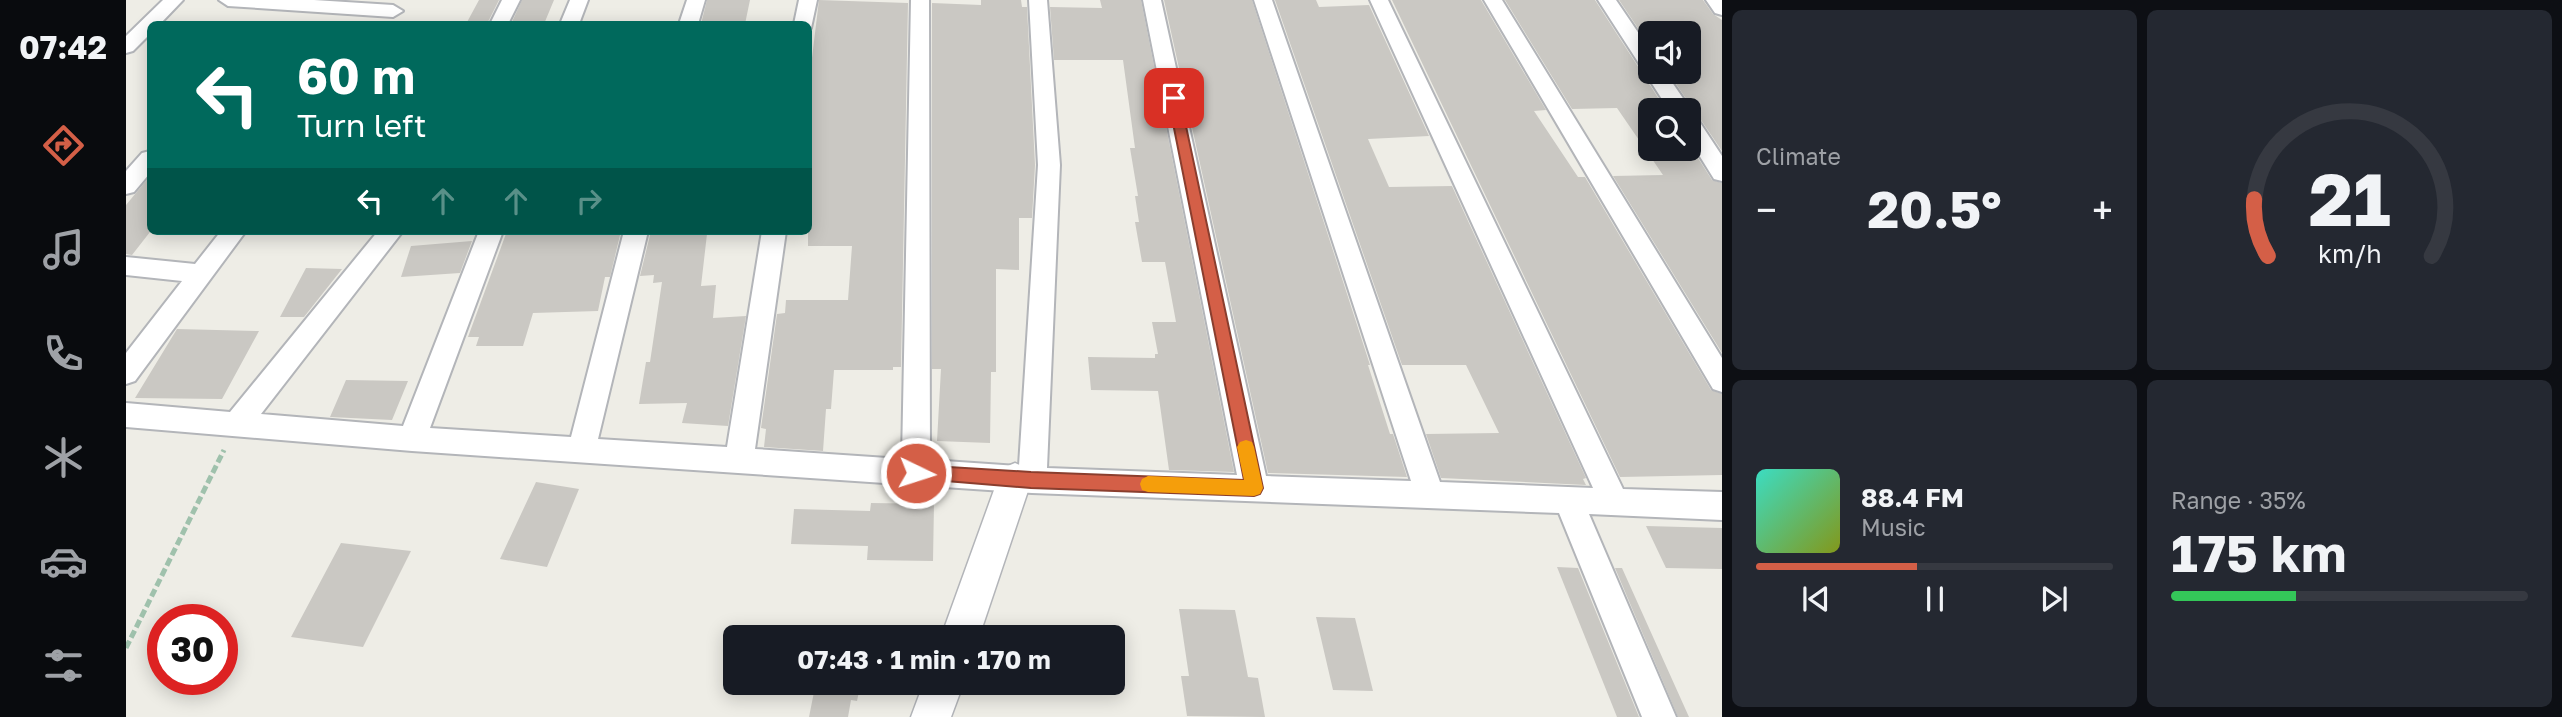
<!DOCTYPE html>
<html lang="en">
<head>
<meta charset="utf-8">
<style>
  :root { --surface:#171b24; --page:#242831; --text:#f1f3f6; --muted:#9ea1a6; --line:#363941; --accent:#d45f47 }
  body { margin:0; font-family:"Golos Text",sans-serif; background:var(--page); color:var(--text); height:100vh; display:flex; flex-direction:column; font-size:26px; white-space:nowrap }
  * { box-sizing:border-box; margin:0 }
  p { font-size:23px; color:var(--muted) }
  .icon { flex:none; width:38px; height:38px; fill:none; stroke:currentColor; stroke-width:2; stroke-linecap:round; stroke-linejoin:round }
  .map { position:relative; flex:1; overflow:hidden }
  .panel { display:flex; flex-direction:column; gap:10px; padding:10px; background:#0d0f14; width:840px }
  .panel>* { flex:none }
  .top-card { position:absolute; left:21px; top:21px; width:665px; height:214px; border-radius:10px; box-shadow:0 4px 18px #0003; background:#00695c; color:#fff; overflow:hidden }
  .fabs { position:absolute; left:1512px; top:21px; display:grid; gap:14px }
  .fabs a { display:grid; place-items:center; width:63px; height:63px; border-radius:10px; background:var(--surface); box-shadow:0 4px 18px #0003; font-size:35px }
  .speed { position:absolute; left:21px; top:604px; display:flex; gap:14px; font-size:35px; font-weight:700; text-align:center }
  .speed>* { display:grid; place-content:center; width:91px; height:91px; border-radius:50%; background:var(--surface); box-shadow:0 4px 18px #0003; line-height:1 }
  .speed .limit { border:10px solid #d22; background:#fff; color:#111 }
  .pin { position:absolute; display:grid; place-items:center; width:60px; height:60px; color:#fff; margin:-30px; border-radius:14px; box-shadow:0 4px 10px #0006 }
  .me { position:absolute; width:77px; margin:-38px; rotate:94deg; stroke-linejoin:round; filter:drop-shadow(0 0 5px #0008) }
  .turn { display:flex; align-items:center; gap:24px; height:147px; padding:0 35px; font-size:32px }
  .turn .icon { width:91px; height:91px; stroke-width:2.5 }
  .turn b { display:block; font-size:49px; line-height:60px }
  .lanes { display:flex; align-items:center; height:66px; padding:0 35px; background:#0003; justify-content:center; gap:35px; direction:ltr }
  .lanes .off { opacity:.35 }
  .big { font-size:52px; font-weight:700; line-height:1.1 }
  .panel .tile { flex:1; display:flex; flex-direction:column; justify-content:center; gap:10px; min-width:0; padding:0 24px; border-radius:10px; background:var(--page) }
  .panel .dial { align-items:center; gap:0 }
  .dial svg { height:182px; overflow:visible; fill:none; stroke:var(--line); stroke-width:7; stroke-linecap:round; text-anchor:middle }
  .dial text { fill:var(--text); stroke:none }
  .song { display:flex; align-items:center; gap:21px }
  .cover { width:84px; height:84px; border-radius:10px; background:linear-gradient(135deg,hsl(170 70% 55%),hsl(70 70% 35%)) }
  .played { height:7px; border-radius:4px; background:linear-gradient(90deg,var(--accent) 45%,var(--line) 45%) }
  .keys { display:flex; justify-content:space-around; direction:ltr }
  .heat { display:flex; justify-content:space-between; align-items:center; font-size:38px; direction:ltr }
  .charge { height:10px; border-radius:5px; background:linear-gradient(90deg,#34c759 35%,var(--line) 0) }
  .panel .tiles { flex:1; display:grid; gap:10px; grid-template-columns:repeat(2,1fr) }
  .trip { position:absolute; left:597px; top:625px; width:402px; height:70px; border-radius:10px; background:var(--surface); box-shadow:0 4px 18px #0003; font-weight:700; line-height:70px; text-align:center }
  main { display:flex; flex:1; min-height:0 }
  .tabs { display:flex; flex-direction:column; width:126px; justify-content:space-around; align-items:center; background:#090b0e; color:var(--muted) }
  .tabs .icon { width:49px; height:49px }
  .tabs .active { color:var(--accent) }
  .tabs b { font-size:32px; color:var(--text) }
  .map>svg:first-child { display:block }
</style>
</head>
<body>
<main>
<nav class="tabs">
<b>07:42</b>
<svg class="icon active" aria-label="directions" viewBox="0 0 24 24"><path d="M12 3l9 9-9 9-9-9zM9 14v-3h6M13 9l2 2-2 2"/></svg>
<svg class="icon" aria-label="music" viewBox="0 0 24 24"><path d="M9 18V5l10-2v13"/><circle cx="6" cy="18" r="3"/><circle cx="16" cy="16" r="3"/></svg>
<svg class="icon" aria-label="phone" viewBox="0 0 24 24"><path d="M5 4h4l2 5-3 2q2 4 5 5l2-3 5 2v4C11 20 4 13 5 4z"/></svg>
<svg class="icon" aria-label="climate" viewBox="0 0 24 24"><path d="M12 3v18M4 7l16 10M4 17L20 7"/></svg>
<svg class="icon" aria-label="car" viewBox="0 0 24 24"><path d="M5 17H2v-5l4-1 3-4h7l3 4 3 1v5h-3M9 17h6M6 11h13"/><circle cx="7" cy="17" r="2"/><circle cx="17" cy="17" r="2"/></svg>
<svg class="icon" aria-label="filters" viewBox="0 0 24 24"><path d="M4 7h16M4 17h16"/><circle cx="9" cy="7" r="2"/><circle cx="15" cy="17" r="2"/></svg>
</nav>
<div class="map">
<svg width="1596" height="717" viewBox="0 0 1596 717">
  <rect width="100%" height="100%" fill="#eeede6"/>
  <!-- building -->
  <path fill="#cac8c3" d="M353 0H373L361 24H340Z
    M396 0H428L418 24H385Z
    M581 0H624L619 24H575Z
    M693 0 782 3 775 367H767V370H708L705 409H700L697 451 638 447 640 429 635 428 651 314 659 313 660 300H722L726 246H682V91Z
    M855 0H895L896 7H901L909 165 906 218H893V270L870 269V372H865L864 443 811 441 815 369H806V3L855 5Z
    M974 0H1015L1108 472 1043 470 1032 391 965 390 962 357 1029 358V354H1032L1026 322H1050L1039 262H1016L1009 222H1013L1009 196H1012L1004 148H1009L997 60H928L924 7 976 8Z
    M1038 0H1126L1244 365H1242L1264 434H1267L1281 477 1142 473Z
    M1149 0H1190L1193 7 1243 5 1303 136 1242 139 1263 187 1326 186 1460 478 1457 479 1460 485 1315 478 1300 434 1373 433 1340 365H1276Z
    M1266 0H1355L1420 110 1408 111 1452 177H1459L1585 390 1596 394V475L1494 477Z
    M1379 0H1469L1540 110H1524V149H1563V144L1586 180 1596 183V353L1487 176 1537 175 1491 108 1446 109Z
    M1493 0H1577L1587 14 1596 20V151L1573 117 1566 114 1567 109 1542 72H1563V33H1524V46Z
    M24 176V232L6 255 0 254V205Z
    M381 231H495L484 277H479L472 311 407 313 397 346H350L353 337H342Z
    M581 234 575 286 590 285 587 318 620 316 602 426 556 423 561 403 513 404 520 362H524L536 282 527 283 528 275 514 276 524 235Z
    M346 241 334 273 275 277 285 246Z
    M180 268 216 269 178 317H154Z
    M51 329 133 331 96 399 9 398Z
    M220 380 282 381 266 420 204 417Z
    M410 482 453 489 421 567 374 559Z
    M745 503 808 504 807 561 741 560 742 546 665 544 668 509 744 511Z
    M1520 526 1596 528V569L1540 568Z
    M215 543 285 551 237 647 165 637Z
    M1431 567 1452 568 1513 717H1491Z
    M1489 568H1496L1563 717H1552Z
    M1053 609 1109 610 1122 677 1132 678 1139 717 1061 716 1055 676H1063Z
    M1190 617 1229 618 1247 691 1207 690Z
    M690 682H735L731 701 725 700 722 717H683Z"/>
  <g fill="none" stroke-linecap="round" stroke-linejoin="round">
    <!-- minor casing -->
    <g stroke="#b3b5b9" stroke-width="4">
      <path id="minor" d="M37 0H57L34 24H24V34L7 51 0 53V36Z
        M93 0H188L267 5 277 11 267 17 102 6Z
        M376 0H394L382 24H364Z
        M444 0H462L453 24H434Z
        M561 0H579L572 24H553Z
        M673 0H691L685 28 682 29V24H668Z
        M785 0H803L804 460 893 466 912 165 903 0H921L934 165 921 468 1111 475 1017 0H1035L1140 476 1285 481 1128 0H1146L1314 482 1467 488 1244 0H1262L1497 489 1596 492V520L1463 514 1550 717H1516L1433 513 906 493 286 451 0 427V403L104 412 252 231H277L135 414 277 426 353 231H377L304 428 445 437 498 231H522L472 439 601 447 636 231H660L629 449 776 459Z
        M1358 0H1376L1596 358V392L1587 389Z
        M1472 0H1490L1524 50V72H1539L1565 110 1563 113V110H1543Z
        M1580 0H1596V15L1589 13Z
        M1563 116 1571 118 1596 156V181L1588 179 1563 139Z
        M24 151V173L8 192 0 194V171L16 153Z
        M95 231H120L9 381 0 384V353L56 281 0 275V257L69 264Z"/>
    </g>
    <!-- tertiary casing -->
    <g stroke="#b3b5b9" stroke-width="3">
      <path id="tertiary" d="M889 463 901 468 906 479 853 637H815L872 479 877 468Z
        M798 682H838L825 717H785Z"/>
    </g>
    <!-- path -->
    <path stroke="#9fc1ac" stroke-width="5" stroke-dasharray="8 3.5" stroke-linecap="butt" d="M0 648 98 450"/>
    <!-- minor -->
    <use href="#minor" fill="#fff" fill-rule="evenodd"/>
    <!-- tertiary -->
    <use href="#tertiary" fill="#fff" fill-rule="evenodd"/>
  </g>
  <!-- route -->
  <path fill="#d45f47" stroke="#8a3e2e" stroke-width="2" d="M1048 94 1054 98 1137 488 1134 494 1128 496 905 488 784 478 781 473 784 467 790 465 905 472 1118 480 1042 98Z"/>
  <!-- slow -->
  <path fill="#f59e0b" d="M1120 440 1126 442 1128 447 1137 488 1134 494 1128 496 1022 492 1016 490 1014 484 1016 479 1022 476 1118 480 1111 447 1114 442Z"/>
</svg>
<div class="fabs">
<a><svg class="icon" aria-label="sound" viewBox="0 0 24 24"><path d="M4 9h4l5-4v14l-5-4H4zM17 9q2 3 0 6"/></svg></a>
<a><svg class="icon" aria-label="search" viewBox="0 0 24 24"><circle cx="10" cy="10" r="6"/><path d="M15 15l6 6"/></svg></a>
</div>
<div class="speed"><div class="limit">30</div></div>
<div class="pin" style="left:1048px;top:98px;background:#d93025"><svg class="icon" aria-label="arrive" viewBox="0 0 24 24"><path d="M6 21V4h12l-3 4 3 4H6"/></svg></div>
<svg class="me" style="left:790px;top:473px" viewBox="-20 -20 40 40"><circle r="17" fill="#d45f47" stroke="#fff" stroke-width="3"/><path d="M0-11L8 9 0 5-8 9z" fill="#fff"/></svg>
<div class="trip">07:43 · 1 min · 170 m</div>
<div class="top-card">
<div class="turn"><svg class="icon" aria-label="left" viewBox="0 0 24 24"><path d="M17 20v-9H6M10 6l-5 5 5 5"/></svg><div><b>60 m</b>Turn left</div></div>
<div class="lanes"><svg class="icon" aria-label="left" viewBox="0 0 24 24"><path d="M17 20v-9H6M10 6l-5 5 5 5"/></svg><svg class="icon off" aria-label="ahead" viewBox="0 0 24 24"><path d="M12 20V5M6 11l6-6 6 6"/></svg><svg class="icon off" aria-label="ahead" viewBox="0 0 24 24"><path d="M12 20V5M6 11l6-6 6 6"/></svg><svg class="icon off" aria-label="right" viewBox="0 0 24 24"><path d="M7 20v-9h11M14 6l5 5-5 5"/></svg></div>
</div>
</div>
<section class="panel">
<div class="tiles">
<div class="tile"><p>Climate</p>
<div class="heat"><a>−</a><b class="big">20.5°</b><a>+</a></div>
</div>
<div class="tile dial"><svg viewBox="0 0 100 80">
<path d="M14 69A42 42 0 1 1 86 69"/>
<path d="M14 69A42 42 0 0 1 8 44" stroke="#d45f47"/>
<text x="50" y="56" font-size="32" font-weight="700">21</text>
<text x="50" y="72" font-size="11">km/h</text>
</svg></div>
<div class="tile">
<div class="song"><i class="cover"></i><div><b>88.4 FM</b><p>Music</p></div></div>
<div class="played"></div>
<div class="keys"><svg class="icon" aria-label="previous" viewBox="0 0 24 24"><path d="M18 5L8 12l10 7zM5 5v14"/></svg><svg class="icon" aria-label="pause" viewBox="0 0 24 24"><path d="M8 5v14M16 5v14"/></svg><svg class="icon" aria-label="next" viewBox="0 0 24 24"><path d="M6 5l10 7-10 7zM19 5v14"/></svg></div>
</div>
<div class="tile"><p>Range · 35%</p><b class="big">175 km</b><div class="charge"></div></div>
</div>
</section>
</main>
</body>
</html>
